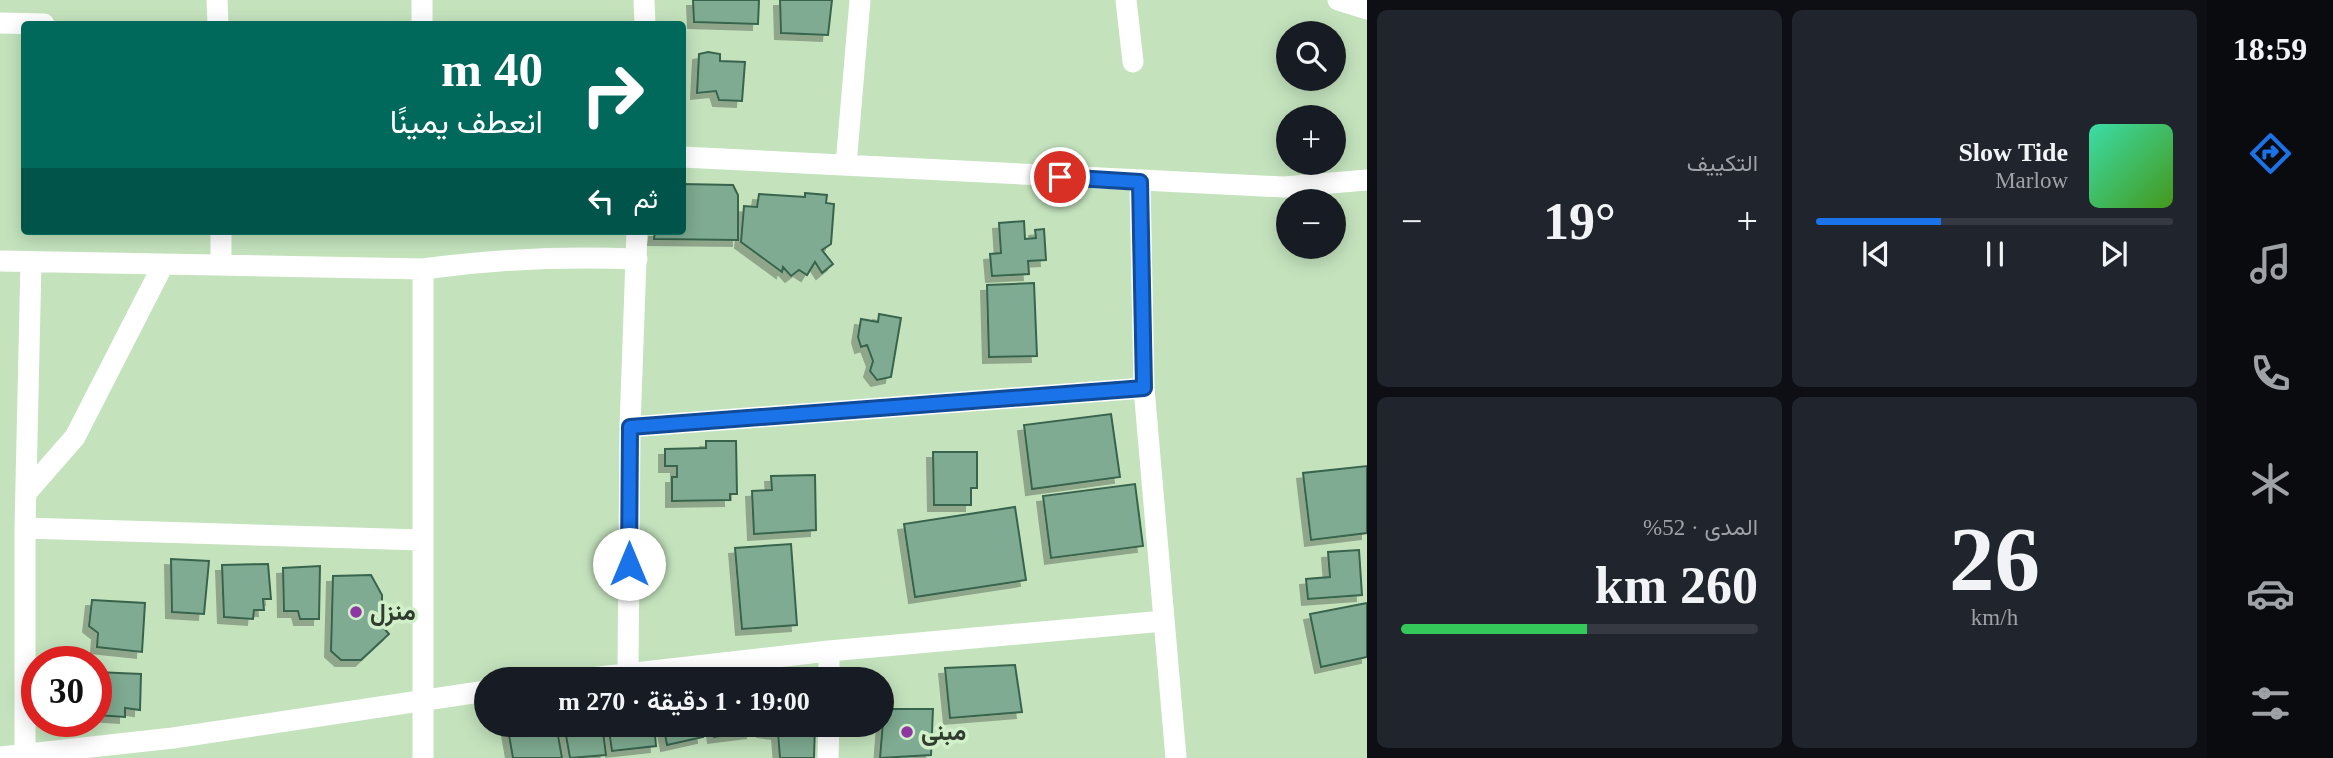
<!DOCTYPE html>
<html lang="ar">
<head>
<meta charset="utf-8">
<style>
  :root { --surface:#171b24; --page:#20242c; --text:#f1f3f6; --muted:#9ea1a6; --line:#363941; --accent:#1a73e8 }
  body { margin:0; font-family:"Times New Roman",Vazirmatn,serif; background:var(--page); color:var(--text); direction:rtl; height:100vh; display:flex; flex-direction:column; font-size:26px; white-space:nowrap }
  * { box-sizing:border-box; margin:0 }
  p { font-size:23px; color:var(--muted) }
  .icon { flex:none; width:38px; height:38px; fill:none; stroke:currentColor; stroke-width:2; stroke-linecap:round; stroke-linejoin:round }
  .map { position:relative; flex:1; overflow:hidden; direction:ltr }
  .sheet { display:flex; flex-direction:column; gap:10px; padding:10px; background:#0d0f14; width:840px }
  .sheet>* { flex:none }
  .guide { position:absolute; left:21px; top:21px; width:665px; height:214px; border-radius:7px; box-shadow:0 4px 18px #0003; direction:rtl; background:#00695c; color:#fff; overflow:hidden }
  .controls { position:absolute; left:1276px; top:21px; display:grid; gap:14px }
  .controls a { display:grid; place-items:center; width:70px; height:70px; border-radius:50%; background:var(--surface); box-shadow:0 4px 18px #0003; font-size:35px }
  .speed { position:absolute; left:21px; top:646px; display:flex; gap:14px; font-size:35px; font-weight:700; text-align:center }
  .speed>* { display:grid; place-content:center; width:91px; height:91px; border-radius:50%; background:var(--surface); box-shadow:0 4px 18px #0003; line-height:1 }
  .speed .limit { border:10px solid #d22; background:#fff; color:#111 }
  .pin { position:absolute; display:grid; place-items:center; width:60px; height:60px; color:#fff; margin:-30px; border:4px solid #fff; border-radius:50%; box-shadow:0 2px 7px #0007 }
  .me { position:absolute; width:77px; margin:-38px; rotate:0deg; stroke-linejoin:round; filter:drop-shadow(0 0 5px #0008) }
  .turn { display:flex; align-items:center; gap:24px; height:147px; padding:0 28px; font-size:32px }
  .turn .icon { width:91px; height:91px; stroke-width:2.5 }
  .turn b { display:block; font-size:49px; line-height:60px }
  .then { display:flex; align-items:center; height:66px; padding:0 28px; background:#0003; gap:14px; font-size:26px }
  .big { font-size:52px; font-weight:600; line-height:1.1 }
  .sheet .tile { flex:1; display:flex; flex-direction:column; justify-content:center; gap:10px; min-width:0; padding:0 24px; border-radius:10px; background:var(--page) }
  .sheet .dial { align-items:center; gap:0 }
  .dial b { font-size:91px; line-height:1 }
  .song { display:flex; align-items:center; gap:21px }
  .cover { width:84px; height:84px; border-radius:10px; background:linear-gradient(135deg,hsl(160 70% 55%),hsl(100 70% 35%)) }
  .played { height:7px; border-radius:4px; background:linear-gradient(90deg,var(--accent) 35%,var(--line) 35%) }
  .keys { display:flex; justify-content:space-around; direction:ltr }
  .heat { display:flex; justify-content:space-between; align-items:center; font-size:38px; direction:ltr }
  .charge { height:10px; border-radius:5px; background:linear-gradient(90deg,#34c759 52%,var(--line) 0) }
  .sheet .tiles { flex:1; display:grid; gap:10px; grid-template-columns:repeat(2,1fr) }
  .trip { position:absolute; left:474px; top:667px; width:420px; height:70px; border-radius:35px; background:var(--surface); box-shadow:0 4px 18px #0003; font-weight:600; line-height:70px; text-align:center; direction:rtl }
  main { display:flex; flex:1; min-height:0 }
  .menu { display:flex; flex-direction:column; width:126px; justify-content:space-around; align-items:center; background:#090b0e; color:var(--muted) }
  .menu .icon { width:49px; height:49px }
  .menu .selected { color:var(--accent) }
  .menu b { font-size:32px; color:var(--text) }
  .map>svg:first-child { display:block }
</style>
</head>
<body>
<main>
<nav class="menu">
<b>18:59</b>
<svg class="icon selected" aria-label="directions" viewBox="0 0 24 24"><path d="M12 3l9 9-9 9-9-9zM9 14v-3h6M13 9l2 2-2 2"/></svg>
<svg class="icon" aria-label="music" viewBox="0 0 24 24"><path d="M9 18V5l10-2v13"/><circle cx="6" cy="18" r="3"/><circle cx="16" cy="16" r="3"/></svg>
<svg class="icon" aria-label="phone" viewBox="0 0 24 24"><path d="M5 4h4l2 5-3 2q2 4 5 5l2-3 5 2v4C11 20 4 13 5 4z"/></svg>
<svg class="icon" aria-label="climate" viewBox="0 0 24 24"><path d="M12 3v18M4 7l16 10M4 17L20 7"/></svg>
<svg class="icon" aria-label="car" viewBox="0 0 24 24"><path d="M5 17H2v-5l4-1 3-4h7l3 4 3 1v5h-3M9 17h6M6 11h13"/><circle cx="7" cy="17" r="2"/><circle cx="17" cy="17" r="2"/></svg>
<svg class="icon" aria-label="filters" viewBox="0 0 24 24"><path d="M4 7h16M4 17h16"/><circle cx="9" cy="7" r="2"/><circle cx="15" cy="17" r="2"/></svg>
</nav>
<section class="sheet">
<div class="tiles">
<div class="tile">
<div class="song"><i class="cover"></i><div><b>Slow Tide</b><p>Marlow</p></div></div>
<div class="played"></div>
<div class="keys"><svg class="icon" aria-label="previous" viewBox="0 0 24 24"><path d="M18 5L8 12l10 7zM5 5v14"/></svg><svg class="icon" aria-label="pause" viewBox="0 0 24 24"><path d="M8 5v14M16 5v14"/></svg><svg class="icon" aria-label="next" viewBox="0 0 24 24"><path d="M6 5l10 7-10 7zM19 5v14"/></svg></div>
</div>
<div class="tile"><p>التكييف</p>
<div class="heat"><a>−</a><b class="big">19°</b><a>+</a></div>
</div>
<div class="tile dial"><b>26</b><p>km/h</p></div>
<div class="tile"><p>المدى · 52%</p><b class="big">260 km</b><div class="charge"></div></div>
</div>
</section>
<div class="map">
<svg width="1367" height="758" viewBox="0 0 1367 758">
  <defs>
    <filter id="shadow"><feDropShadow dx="-6" dy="6" stdDeviation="0" flood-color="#0004"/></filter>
  </defs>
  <rect width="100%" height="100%" fill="#c4e3bd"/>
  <!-- building -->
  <path fill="#7eab91" stroke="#39644d" stroke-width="2" filter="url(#shadow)" d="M693 0H759L758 24 694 22Z
    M780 0H832L828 35 781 33Z
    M708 52 720 54V61L745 62 742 101 719 100 716 91 697 93 699 54Z
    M682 184 733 185 738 195V240L654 239 655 231H682Z
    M805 193 827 195 826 203 834 204 831 244 822 250 833 264 822 273 815 262 807 275 799 270 791 276 783 267 782 272 741 242 744 206 757 207 759 194 805 197Z
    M1024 221 1025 239 1036 238 1035 230 1044 229 1046 260 1028 261 1029 274 992 276 990 254 1001 253 999 223Z
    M1034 283 1037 356 989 357 987 285Z
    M879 314 901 318 891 377 877 380 870 371 873 361 867 345 861 347 858 337 861 319 878 322Z
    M1111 414 1120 477 1032 489 1024 425Z
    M706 441H736L737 494H730V500L672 501V477H677V466H665V449L706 448Z
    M933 452H977V488H971V505H934Z
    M1367 466V533L1311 540 1303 473Z
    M815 475 816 530 754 534 752 491 772 490 771 476Z
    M1135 484 1143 546 1051 558 1043 496Z
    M1015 507 1026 580 915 597 904 524Z
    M791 544 797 625 742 629 735 548Z
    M1359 550 1362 595 1308 599 1306 579 1330 577 1328 552Z
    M171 559 209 561 204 614 172 612Z
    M268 564 271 599H263L264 610H254L253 619 224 617 222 565Z
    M320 566 319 619H300L298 611H284L283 568Z
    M371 575 382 595V605L376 619 389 634 361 660H341L331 651 333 576Z
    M92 600 145 603 142 652 97 647 98 633 89 626Z
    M1367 603V657L1321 667 1310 614Z
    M1015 665 1022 712 950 718 945 668Z
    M96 672 141 674 140 710 125 708V717L96 715Z
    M884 709H933L931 755 880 758Z
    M507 724H556L562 758H513Z
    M564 724H602L606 755 570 758Z
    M608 724H654L656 746 612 751Z
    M663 724H701L703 737 667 745Z
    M712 724H752V732L714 737Z
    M762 724H815L814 758H780L778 733 763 731Z"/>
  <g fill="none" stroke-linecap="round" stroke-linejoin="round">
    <!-- street -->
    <path stroke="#fff" stroke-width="21" d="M217 0 218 24
      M644 0 645 24
      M1126 0 1133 62
      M1338 0 1367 9
      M0 23 44 24
      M422 24V0
      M682 157 1284 187 1367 180
      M846 165 860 0
      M1140 182 1144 388 1176 758
      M221 231V263
      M0 261 423 269C495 259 564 256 637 259
      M423 269V758
      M630 427 1144 388
      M26 493 75 437 163 265
      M25 528 421 540
      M628 673 630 427 637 231
      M582 679 829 651 1164 621
      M829 679V651
      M0 757 173 738 486 691
      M25 758V528L31 262
      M828 758 829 724"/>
  </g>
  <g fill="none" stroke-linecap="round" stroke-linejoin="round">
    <!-- route casing -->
    <g stroke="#114b97" stroke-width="18">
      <path id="route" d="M629 564 630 427 1144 388 1140 182 1060 177"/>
    </g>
    <!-- route -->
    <use href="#route" stroke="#1a73e8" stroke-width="12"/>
  </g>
  <!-- markers -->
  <g fill="#8e37a3" stroke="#d1f0ca" stroke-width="2.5">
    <circle cx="356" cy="612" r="7"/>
    <circle cx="907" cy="732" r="7"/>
  </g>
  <g text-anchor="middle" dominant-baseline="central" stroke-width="7" stroke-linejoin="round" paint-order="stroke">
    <!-- poi labels -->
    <g font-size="24" font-weight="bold" fill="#303c2d" stroke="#d1f0ca" text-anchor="start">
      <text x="370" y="612">منزل</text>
      <text x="921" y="732">مبنى</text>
    </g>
  </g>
</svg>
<div class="controls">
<a><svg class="icon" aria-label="search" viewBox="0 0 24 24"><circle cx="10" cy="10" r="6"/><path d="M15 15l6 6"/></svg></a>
<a>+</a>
<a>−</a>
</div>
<div class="speed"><div class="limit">30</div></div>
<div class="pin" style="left:1060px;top:177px;background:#d93025"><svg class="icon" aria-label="arrive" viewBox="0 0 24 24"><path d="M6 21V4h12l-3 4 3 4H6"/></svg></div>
<svg class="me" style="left:629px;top:564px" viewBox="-20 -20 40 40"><circle r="19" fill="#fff"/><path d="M0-13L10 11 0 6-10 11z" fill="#1a73e8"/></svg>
<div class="trip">19:00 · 1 دقيقة · 270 m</div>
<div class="guide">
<div class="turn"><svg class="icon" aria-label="right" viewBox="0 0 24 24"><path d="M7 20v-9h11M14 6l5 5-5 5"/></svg><div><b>40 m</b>انعطف يمينًا</div></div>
<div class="then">ثم<svg class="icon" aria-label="left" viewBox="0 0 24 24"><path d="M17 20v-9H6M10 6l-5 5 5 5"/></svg></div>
</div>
</div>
</main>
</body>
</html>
